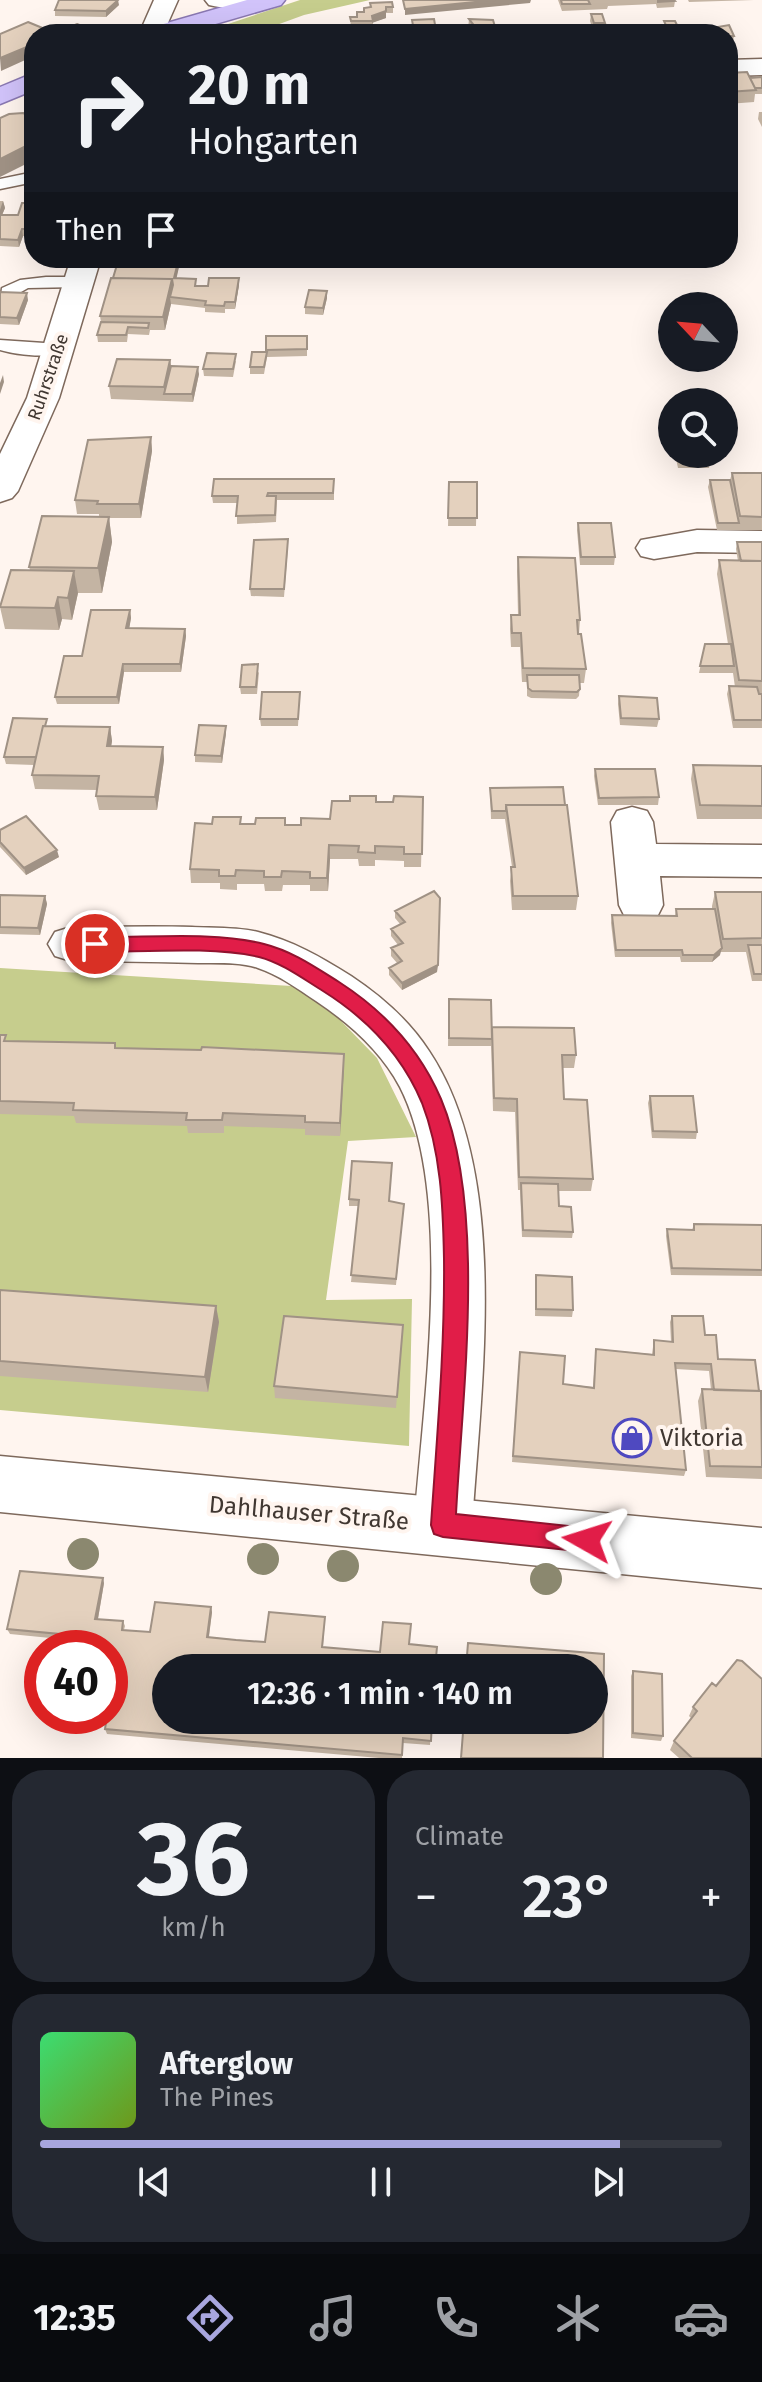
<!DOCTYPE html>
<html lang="en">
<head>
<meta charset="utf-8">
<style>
  :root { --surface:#171b24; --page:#242831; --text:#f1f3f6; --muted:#9ea1a6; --line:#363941; --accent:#a8a6de }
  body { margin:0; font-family:"Fira Sans",sans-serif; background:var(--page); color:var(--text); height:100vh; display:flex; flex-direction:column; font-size:30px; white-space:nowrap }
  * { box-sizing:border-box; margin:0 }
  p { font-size:26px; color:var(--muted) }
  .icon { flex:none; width:44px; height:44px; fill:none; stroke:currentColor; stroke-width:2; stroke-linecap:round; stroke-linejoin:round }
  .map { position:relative; height:1758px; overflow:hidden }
  .drawer { display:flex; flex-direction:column; gap:12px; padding:12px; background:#0d0f14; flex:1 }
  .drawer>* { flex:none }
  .top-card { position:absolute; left:24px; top:24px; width:714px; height:244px; border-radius:32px; box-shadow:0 8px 32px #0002; background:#171b24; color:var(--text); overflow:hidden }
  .needle { width:52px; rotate:296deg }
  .fabs { position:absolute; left:658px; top:292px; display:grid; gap:16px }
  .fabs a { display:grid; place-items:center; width:80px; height:80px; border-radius:50%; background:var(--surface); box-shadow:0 8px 32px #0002; font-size:40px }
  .speed { position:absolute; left:24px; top:1630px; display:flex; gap:16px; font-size:40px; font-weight:700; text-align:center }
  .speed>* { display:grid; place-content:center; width:104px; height:104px; border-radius:50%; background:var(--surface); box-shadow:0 8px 32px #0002; line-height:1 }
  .speed .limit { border:12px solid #d22; background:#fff; color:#111 }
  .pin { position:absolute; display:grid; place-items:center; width:68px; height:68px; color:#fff; margin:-34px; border:4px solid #fff; border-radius:50%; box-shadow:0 2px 8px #0007 }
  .me { position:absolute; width:88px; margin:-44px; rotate:276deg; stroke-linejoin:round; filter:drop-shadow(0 0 6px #0008) }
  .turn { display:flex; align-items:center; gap:28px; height:168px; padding:0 32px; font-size:36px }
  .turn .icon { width:104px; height:104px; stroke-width:2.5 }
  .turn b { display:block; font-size:56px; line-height:68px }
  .then { display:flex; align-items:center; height:76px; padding:0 32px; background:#0003; gap:16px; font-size:30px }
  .big { font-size:60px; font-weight:600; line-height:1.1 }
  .drawer .widget { flex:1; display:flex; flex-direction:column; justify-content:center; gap:12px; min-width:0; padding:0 28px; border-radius:32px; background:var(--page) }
  .drawer .dial { align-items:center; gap:0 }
  .dial b { font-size:104px; line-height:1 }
  .song { display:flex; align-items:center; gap:24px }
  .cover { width:96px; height:96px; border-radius:12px; background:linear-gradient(135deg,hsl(140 70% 55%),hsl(80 70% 35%)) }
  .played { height:8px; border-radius:4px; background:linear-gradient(90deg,var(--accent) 85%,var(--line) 85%) }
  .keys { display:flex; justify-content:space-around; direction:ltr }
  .heat { display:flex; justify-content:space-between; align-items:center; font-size:44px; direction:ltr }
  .drawer .tiles { flex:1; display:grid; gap:12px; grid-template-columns:1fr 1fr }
  .widget:last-child { grid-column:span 2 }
  .trip { position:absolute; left:152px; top:1654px; width:456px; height:80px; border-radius:40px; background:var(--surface); box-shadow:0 8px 32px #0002; font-weight:600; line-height:80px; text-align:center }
  .tab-bar { display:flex; height:128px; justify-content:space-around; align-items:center; background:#090b0e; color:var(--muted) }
  .tab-bar .icon { width:56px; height:56px }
  .tab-bar .current { color:var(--accent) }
  .tab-bar b { font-size:36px; color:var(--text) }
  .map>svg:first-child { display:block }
</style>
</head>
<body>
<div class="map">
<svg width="762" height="1758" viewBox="0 0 762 1758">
  <rect width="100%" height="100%" fill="#fff5ef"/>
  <!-- green -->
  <path fill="#c6cd8d" d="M300 0H370L304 15 252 34H226L222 26Z
    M0 968 308 987 377 1058 416 1137 348 1141 326 1300 412 1299 409 1446 0 1410Z"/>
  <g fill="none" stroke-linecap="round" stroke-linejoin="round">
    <!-- service casing -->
    <g stroke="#7e695c" stroke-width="3">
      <path id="service" d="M34 172V182L0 189V179Z
        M46 277H78L86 282 78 287 28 288 0 304 2 288 20 280Z
        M0 340 59 344 68 349C55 360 17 355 0 350Z"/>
    </g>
    <!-- minor casing -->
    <g stroke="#7e695c" stroke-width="3">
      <path id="minor" d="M762 59V75L728 76V60Z
        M697 530 762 531V553L697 552 654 559 641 556 636 548 641 540Z
        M632 807 647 811 653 822 656 844 762 845V877L660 876 663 905 657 917 641 922 625 917 619 905 611 822 617 811Z
        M71 927C111 927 152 926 192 927 214 928 237 927 258 932 293 941 321 957 351 976 381 996 409 1020 429 1051 511 1174 481 1384 472 1525L464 1546 443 1554 422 1546 414 1525C423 1405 455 1195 400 1087 381 1051 349 1023 316 1001 298 989 279 975 258 968 240 962 218 963 198 963 156 962 113 961 71 961L55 956 48 944 55 932Z"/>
    </g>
    <!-- tertiary casing -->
    <g stroke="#7e695c" stroke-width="3">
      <path id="tertiary" d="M154 0H178L163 34H139Z
        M205 0H261L257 5C242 9 224 9 209 5Z
        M71 258H101L59 398 18 491 12 498 0 502V454L27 398Z
        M0 1456 762 1528V1588L0 1512Z"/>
    </g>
    <!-- primary casing -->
    <g stroke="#8a78b2" stroke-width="3">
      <path id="primary" d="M247 0H285L281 5 181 34H143L146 29Z
        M34 73V90L0 104V87Z"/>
    </g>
    <!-- service -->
    <use href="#service" fill="#fff" fill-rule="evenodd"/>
    <!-- minor -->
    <use href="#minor" fill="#fff" fill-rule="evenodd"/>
    <!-- tertiary -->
    <use href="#tertiary" fill="#fff" fill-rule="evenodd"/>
    <!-- primary -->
    <use href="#primary" fill="#d1c3fa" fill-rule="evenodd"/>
  </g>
  <!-- trees -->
  <g fill="#8b886f">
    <circle cx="83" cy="1554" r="16"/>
    <circle cx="263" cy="1559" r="16"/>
    <circle cx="343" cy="1566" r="16"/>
    <circle cx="546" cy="1579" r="16"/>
  </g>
  <!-- wall -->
  <path fill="#c4b4a3" d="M558 0H674L675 1 674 7 657 8 656 4 608 6 607 9 562 11Z
    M688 0H754L689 2Z
    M119 5 106 17 55 16V10Z
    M393 7V13H386V18L373 22V27L412 25V20L436 30V34H279L351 28 350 17H357V12H364V8Z
    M591 14 605 23V29L593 30 590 21Z
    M469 19 496 30 508 34H446V31L468 29Z
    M664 21 679 29 678 34H667L664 27Z
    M729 25 734 36 733 42H728V34H684L685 28 718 27Z
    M728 73 750 78 762 77V94H755L754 102 728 104Z
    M759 112H762V127L758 119Z
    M0 201H3L5 208 2 215H18L34 203V236H23L19 247 0 246Z
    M119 258H181L176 278 196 286 239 285 235 309H225V313L205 312V308L171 304 165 330H150L149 335 128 334 127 342H98L97 335 101 322 100 316Z
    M327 291V298L323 315 305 314V307Z
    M0 292 28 300 19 325 0 324Z
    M307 336V356L267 357 264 374H250V367L266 352V350Z
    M170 360 171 366 199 374 193 402 111 399 109 386Z
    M236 361 233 377 204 376 203 369Z
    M151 437 152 451 141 518H109L112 542 102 593H78L72 620 62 619 59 630 5 629 0 607 30 570 29 567 99 517V514H77L75 500Z
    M675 454H709L710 461 709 468H678Z
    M732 473H762V530H717L708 487 710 480H730Z
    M334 479V500H277L276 522 237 524V503H213L212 496Z
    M449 482H477L476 526H448Z
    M578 523 615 557 614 565H580L577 530Z
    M737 542H762V728H733L727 694 729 686 735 687 733 673H699L705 644H728L717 574 719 560 738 561 736 549Z
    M288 547 284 597 251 596 250 589Z
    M518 557 580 620 579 634H578L586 669 584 683H580L579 696 576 699 531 698 527 696V682H522L520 647H511L510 629 511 615H518L517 571Z
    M130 610 131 618 129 628 185 629 186 636 181 672H124L119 704H57L55 697 82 656Z
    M259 672 257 694H241L240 687Z
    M300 692 298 726H261L260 719Z
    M619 696 659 719 657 727 620 725 618 704Z
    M49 726 110 727 112 741 111 746 163 747 164 760 157 810H99L96 796 97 790 35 789 32 775 34 765 6 764 4 757Z
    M226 726V733L222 763 195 762V755Z
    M693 765 762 766V819H697L691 779Z
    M595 769 659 797 658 805H598L594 776Z
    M490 788 578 896 576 910H512L510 881 512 867 505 819H491Z
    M423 797 421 867H404V861L375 860V866H359L358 859H330L328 891H310V885H283L282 891H265L264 884H237V890L220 889V883H191L190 869 241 824H255L285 818 286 825H301L330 819 376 802H393Z
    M0 830 59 857 26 875 0 847Z
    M715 892H762V981H752L746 952H720V955L712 962H681L680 957H615L611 923 612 915 675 916 676 909H712V906Z
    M0 895 45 896 47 904 40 935 0 934Z
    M440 898 437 972 402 990 389 975V968L397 963 391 956V948L398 945 391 936V929L400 924 395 918V911Z
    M449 999 492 1039 576 1055 574 1068H563L564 1099 593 1179 591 1191H558L559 1206 573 1232 572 1238 522 1237 520 1190H518L515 1112 493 1111 491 1041V1046H448Z
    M0 1035 7 1041 115 1043 116 1048 344 1054 340 1136 305 1135V1129L224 1126V1133H188L187 1126 76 1123 74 1116 0 1114Z
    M650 1096 697 1132 696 1139 652 1138 648 1103Z
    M349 1199 390 1202 404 1204 396 1285 351 1282 359 1206H349Z
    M694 1224 762 1225V1276L671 1275 666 1236 667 1229 692 1230Z
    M536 1275 573 1310 572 1317 535 1316Z
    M0 1290 216 1306 219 1322 208 1392 0 1376Z
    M672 1316 705 1335 718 1359 759 1391 762 1396V1479L706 1477 698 1401 702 1389 711 1390 709 1371 676 1369 686 1470 684 1476 512 1462 520 1352 563 1384 593 1387 596 1349 652 1354 654 1340 671 1342 670 1322Z
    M403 1325 396 1408 275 1398 274 1386Z
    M104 1583 98 1619 123 1621 125 1626 124 1630 150 1632 212 1612 209 1637 265 1642 325 1617 323 1647 380 1652 410 1644 432 1720 430 1745 403 1743 402 1758H379L107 1734 105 1729 112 1687H110V1648L91 1642 10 1634 7 1629Z
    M633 1671 663 1736 661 1741 631 1738V1676Z
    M693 1707 762 1758H679L670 1750 674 1741 691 1718 689 1716Z"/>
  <!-- shaded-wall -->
  <path fill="#a09285" d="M118 0 119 5 106 17V11Z
    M495 0H531L530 3 405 15V9Z
    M386 11V18L372 23V16Z
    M34 44V56L1 71 0 58Z
    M34 142V160L0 177V159Z
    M3 201 5 208 0 220V210Z
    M22 229 23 236 19 247 18 240Z
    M179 258H181L175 285 174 278Z
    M239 278V285L235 309V302Z
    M172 279V298L170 297 171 304 165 330 163 317Z
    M327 291V298L323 315V308Z
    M27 293 28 300 19 325 17 318Z
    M170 360 172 373 164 394V387Z
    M198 367 199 374 193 402 192 394Z
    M3 375 4 382 0 394V383Z
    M151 437 152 451 141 518 139 504Z
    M109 517 112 542 102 593 98 568Z
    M74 571 78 593 72 620 68 598Z
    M58 597 62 619 59 630 55 608Z
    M130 610 131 618 128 636 126 628Z
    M185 629 186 636 181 672 180 664Z
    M123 664 124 672 119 704 117 697Z
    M226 726V733L222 763 221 756Z
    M110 727 112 741 109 760 107 746Z
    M163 747 164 760 157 810 155 797Z
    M329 845 330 859 328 891 327 878Z
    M57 850 59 857 26 875 24 868Z
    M45 896 47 904 40 935 38 928Z
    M722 948 720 955 712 962 714 955Z
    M438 965 437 972 402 990V983Z
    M344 1054V1067L340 1136V1123Z
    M216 1306 219 1322 208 1392 205 1377Z
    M103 1578 104 1583 97 1624 95 1619Z
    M211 1607 212 1612 208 1642 207 1637Z"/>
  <!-- building -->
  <path fill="#e4d1be" stroke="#a09285" stroke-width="2" d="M59 0H118L106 11 55 10Z
    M403 0H495L405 9Z
    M561 0H588L590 4H562Z
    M658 0H674L675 1 658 2Z
    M392 2 393 7H386V11L372 16 373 21H351L350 17H357V12H364V8L371 7 370 3Z
    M591 14H602L605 23H594Z
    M434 19 436 30 414 31 412 20Z
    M469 19 493 20 496 30H507L508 34H447L446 31 476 28Z
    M664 21H675L679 29 668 30Z
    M28 22 57 34H34V44L0 58V34Z
    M77 24 92 30 82 34H56L55 33Z
    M412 25 414 34H279V31Z
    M729 25 734 36H728V34H687L685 28 718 27Z
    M574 30 575 34H543Z
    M613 32H644L645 34H613Z
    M747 72 756 90 728 92V73Z
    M762 77V88H755L750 78Z
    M23 113 34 118V142L0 159V118L9 114Z
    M22 203H34V229H22L18 240 0 239V215H18Z
    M119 258H179L174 278 196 279 195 286H208L209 278H239L235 302H225L224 306 205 305 206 301 170 297 173 285 172 279 113 278Z
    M111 278 172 279 163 317 100 316Z
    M309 290 327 291 323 308 305 307Z
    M0 292 27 293 17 318 0 317Z
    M101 322 149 323 148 328 128 327 126 335H97Z
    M266 336H307V349L266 350Z
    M252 352H267L264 367H250Z
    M207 353 236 354 233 369H203Z
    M117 359 170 360 164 387 109 386Z
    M171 366 198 367 192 394H164Z
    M151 437 139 504H97L98 501 75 500 88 440Z
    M678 454H709L710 461H679Z
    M732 473H762V517L740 516Z
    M214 479H334L333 493H268L267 496H276L275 515 236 516 238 496H212Z
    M710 480H730L739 523H718Z
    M449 482H477V518H448Z
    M42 516 109 517 98 568 29 567Z
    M578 523H611L615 557H581Z
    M288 539 284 589H250L254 540Z
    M737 542H762V561H741Z
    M518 557 575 558 580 620H577L578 634H581L586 669 523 668 521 633H512L511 615H520Z
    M719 560 762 561V681L739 680Z
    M11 570 74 571 68 598 58 597 55 608 0 607Z
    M91 610H130L126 628 185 629 180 664H123L117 697H55L64 656H82Z
    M705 644H731L734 666H700Z
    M258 664 256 687H240L242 665Z
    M527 675H579L580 689 577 692 532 691 528 688Z
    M729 686 757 687 759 694H762V720H734Z
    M262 692H300L298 719H260Z
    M619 696 657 698 659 719 621 718Z
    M13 718 47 719 45 726H43L36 757H4Z
    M199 725 226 726 221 756 195 755Z
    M43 726 110 727 107 746 163 747 155 797 96 796 99 776 32 775Z
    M693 765 762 766V806L700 805Z
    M595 769H655L659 797 599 798Z
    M563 787 565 805H506V811H492L490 788Z
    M350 796H376V802H393L394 796 423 797 422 854H404V847L375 846V853L358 852 359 846 329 845 327 878H310V872L282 871 281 877H264V871L236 870 235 876H219V870L190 869 195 823 212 824 213 817H241L240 824H255L256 818H285V825H301V818L330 819 332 801H350Z
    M506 805H567L578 896H513L511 867H515Z
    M26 816 57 850 24 868 0 842V830Z
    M434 891 440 898 438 965 402 983 389 968 402 961 391 948 403 943 391 929 405 922 395 911Z
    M715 892H762V938L723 939Z
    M0 895 45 896 38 928 0 927Z
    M676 909H715L722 948 714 955H683L682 950H616L612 915 677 916Z
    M748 945H762V974H754Z
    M449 999 491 1000 492 1039 449 1038Z
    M492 1027 574 1028 576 1055H562L564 1099 587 1100 593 1179 519 1177 517 1099 494 1098Z
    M0 1035H6L4 1041 115 1043V1048L201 1050 202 1047 344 1054 340 1123 305 1122V1116L223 1113 222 1120H186L187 1113 73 1110 74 1103 0 1101Z
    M650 1096H693L697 1132 653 1131Z
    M352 1161 392 1163 389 1201 404 1204 396 1279 351 1275 359 1200 349 1199Z
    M521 1183 558 1184 559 1206 571 1207 573 1232 523 1230Z
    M694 1224 762 1225V1270L672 1268 667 1229 694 1230Z
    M536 1275 572 1277 573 1310 536 1309Z
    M0 1290 216 1306 205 1377 0 1361Z
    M284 1316 403 1325 397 1397 274 1386Z
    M672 1316H703L705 1335H716L718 1359 755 1360 759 1391 714 1390 711 1364 675 1363 686 1470 513 1456 520 1352 565 1356 563 1384 594 1388 596 1349 654 1355V1340L673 1342Z
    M702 1389 761 1391 762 1467 710 1466Z
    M20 1571 103 1578 95 1619 123 1621 122 1630 150 1632 155 1602 211 1607 207 1637 236 1640 265 1642 269 1612 325 1617 322 1647 380 1652 383 1622 411 1624 409 1644 437 1647 435 1668H166V1720H432L431 1741 403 1738 402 1755 105 1729 107 1716H110V1698L113 1682H110V1648H90L92 1637 7 1629Z
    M468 1643 604 1654 603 1758H461L464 1720H594V1668H466Z
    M737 1660 742 1661 762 1679V1758H692L674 1741 697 1711 693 1707 712 1683 716 1686Z
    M633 1671 662 1674 663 1736 633 1733Z"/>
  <!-- route -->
  <path fill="#e11d48" stroke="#92132f" stroke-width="2" d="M95 937C147 938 214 931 264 944 292 951 315 967 339 982 384 1011 420 1050 441 1099 487 1208 462 1396 456 1514L587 1528 596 1531 599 1540 596 1549 587 1552 443 1537 434 1534 431 1525C437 1436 445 1347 444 1258 443 1206 441 1152 422 1103 402 1055 366 1018 323 991 302 978 282 963 259 957 212 946 144 952 95 952L85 944Z"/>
  <!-- icons -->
  <defs>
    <g id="shop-ring" transform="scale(2)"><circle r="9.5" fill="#fff5ef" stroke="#4f49c0" stroke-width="1.5"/><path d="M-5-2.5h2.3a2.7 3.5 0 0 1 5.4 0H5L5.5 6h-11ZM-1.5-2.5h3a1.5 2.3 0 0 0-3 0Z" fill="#4f49c0"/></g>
  </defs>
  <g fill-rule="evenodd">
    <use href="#shop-ring" x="632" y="1438"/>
  </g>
  <g text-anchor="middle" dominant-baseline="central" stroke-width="8" stroke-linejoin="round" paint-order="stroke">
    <!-- far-street labels -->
    <g font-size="18" fill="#403731" stroke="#fff5ef">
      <text transform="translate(48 377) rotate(-71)">Ruhrstraße</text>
    </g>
    <!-- near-poi labels -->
    <g font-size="24" fill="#403731" stroke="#fff5ef" text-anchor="start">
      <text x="660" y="1438">Viktoria</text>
    </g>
    <!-- near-street labels -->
    <g font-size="24" fill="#403731" stroke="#fff5ef">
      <text transform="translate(309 1513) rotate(5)">Dahlhauser Straße</text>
    </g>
  </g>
</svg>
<div class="fabs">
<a><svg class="needle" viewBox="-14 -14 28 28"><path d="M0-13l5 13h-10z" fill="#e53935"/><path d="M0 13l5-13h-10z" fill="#9ea1a6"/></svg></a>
<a><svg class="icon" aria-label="search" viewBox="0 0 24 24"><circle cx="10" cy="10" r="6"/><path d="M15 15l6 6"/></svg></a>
</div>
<div class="speed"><div class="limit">40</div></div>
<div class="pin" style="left:95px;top:944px;background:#d93025"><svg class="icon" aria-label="arrive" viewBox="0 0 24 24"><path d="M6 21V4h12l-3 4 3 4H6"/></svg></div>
<svg class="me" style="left:587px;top:1540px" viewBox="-20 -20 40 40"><path d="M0-17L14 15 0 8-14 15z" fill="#e11d48" stroke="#fff" stroke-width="4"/></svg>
<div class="trip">12:36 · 1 min · 140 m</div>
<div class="top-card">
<div class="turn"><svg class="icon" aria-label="right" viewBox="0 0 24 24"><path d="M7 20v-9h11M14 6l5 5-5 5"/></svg><div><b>20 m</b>Hohgarten</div></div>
<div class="then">Then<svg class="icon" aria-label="arrive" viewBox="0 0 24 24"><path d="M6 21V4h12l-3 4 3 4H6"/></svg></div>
</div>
</div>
<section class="drawer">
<div class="tiles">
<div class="widget dial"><b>36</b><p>km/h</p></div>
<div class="widget"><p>Climate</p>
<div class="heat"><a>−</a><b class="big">23°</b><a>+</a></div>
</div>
<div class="widget">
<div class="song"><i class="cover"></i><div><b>Afterglow</b><p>The Pines</p></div></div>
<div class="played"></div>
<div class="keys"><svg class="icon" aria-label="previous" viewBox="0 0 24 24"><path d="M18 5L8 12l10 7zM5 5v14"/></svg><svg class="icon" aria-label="pause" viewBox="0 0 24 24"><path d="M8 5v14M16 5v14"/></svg><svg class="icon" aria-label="next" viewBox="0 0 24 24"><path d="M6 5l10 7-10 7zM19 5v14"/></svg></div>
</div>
</div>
</section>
<nav class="tab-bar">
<b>12:35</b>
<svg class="icon current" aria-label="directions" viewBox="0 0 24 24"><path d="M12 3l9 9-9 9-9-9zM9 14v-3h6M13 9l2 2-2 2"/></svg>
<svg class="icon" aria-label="music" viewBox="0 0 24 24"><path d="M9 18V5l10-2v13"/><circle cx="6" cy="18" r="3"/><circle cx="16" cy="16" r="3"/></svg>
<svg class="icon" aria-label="phone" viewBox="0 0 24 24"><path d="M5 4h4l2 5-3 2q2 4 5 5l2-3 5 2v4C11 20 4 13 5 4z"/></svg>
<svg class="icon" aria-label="climate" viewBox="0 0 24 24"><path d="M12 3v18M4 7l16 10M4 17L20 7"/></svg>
<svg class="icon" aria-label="car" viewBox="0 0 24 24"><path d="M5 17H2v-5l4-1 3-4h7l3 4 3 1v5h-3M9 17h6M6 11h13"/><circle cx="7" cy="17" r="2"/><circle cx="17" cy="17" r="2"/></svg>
</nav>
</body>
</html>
